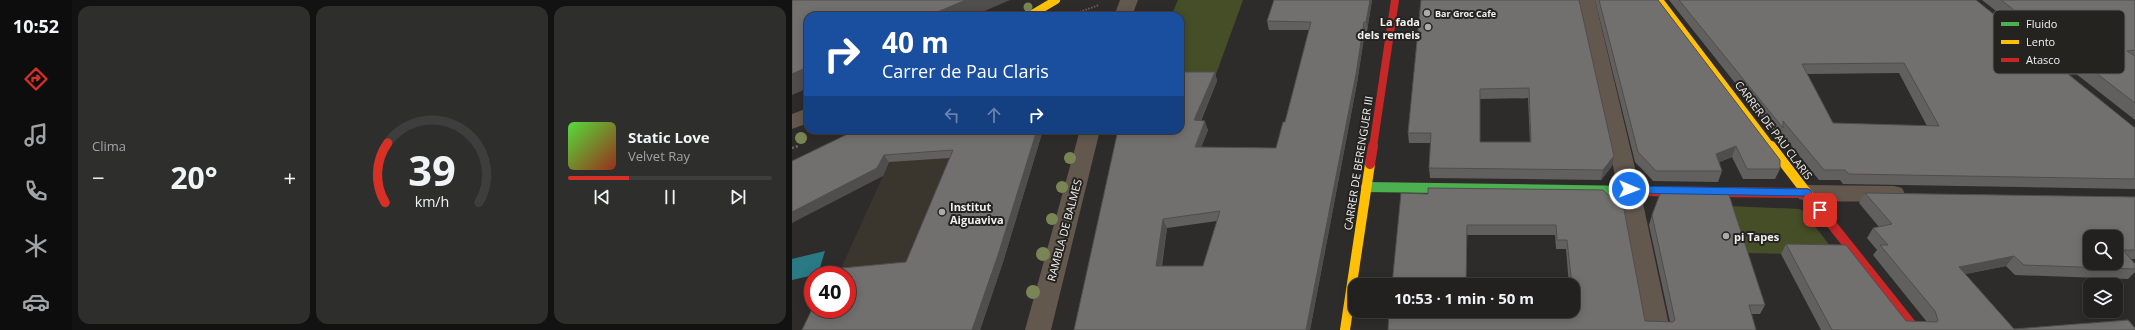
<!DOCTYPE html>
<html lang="es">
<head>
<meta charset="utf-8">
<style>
  :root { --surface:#222120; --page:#2e2e2d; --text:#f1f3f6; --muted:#a2a3a5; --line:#3f3e3e; --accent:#d93025 }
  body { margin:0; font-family:"Open Sans",sans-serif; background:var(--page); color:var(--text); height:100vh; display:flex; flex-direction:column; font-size:15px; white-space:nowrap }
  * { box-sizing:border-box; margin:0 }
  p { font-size:13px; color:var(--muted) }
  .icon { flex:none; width:22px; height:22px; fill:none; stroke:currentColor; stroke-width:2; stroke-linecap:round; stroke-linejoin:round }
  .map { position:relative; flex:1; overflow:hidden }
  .drawer { display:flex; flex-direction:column; gap:6px; padding:6px; background:#131212; width:720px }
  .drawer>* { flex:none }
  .banner { position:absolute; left:12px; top:12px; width:380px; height:122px; border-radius:12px; box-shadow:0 2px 10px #0003,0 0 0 1px var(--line); background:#1a4fa0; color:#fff; overflow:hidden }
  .fabs { position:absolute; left:1291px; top:230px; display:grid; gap:8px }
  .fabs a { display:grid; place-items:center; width:40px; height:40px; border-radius:8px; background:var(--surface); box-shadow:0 2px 10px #0003,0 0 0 1px var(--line); font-size:20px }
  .speed { position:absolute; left:12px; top:266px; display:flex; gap:8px; font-size:20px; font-weight:700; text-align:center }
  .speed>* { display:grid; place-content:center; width:52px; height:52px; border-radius:50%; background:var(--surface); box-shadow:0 2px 10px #0003,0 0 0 1px var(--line); line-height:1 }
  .speed .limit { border:6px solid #d22; background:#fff; color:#111 }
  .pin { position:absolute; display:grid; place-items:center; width:34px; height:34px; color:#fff; margin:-17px; border-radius:8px; box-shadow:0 2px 6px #0006 }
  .me { position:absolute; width:44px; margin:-22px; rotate:91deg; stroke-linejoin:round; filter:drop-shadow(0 0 3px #0008) }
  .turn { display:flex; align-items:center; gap:14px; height:84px; padding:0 12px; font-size:18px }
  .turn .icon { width:52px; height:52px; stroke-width:2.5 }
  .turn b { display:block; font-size:28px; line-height:34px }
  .lanes { display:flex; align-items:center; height:38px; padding:0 12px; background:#0003; justify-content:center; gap:20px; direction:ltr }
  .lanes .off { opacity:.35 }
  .big { font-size:30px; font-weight:700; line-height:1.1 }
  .drawer .tile { flex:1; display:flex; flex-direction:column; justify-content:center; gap:6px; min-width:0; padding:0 14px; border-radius:12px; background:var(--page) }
  .drawer .dial { align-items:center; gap:0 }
  .dial svg { height:104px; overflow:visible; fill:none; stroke:var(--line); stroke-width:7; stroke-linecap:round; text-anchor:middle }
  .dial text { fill:var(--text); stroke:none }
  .song { display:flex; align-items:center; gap:12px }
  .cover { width:48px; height:48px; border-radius:6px; background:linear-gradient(135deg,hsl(110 70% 55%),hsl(10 70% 35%)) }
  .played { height:4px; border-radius:2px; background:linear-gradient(90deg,var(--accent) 30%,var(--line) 30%) }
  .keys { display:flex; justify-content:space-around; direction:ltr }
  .heat { display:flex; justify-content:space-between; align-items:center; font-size:22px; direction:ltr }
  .drawer .tiles { flex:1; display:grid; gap:6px; grid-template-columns:repeat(3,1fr) }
  .trip { position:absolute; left:556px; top:278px; width:232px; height:40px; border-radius:12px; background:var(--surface); box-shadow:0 2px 10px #0003,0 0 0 1px var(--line); font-weight:700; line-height:40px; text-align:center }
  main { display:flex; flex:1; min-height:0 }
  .tab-bar { display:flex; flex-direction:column; width:72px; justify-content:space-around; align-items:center; background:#0e0d0d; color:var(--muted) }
  .tab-bar .icon { width:28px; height:28px }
  .tab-bar .selected { color:var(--accent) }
  .tab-bar b { font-size:18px; color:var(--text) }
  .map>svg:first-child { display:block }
</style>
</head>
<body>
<main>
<nav class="tab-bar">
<b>10:52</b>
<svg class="icon selected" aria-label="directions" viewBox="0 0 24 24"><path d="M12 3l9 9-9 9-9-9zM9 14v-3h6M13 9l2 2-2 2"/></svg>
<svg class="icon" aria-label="music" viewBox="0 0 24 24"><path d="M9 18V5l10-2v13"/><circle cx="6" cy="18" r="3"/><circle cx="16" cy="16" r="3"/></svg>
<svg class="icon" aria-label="phone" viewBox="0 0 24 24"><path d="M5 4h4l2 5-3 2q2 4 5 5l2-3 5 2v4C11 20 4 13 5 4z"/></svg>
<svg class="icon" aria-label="climate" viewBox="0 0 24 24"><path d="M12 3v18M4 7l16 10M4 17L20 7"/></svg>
<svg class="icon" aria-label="car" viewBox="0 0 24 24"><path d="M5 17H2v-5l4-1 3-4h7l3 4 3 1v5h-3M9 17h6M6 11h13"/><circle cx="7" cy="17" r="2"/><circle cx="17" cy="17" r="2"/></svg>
</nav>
<section class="drawer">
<div class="tiles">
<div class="tile"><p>Clima</p>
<div class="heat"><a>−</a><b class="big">20°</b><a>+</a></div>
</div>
<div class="tile dial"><svg viewBox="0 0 100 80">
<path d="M14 69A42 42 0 1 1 86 69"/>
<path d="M14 69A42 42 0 0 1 16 23" stroke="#d93025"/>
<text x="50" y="56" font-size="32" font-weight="700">39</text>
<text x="50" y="72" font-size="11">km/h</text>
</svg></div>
<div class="tile">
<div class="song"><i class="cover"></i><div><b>Static Love</b><p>Velvet Ray</p></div></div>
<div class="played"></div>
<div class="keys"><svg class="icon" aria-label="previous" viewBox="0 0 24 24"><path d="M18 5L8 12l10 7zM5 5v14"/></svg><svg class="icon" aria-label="pause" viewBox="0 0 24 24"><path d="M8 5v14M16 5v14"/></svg><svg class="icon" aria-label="next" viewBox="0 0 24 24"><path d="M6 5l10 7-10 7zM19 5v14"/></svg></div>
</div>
</div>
</section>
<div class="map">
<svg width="1343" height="330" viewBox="0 0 1343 330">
  <rect width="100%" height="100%" fill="#2e2c2a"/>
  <!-- built -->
  <path fill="#3a352d" d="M112 130H251L211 262 46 275Z"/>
  <!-- green -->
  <path fill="#454e27" d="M386 0H451L423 77 388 78V16H379Z
    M936 206 1008 209 1012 212 1045 255 951 253Z"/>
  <!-- water -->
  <path fill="#297a85" d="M33 251 26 274 0 280V259Z"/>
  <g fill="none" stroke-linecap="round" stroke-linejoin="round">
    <!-- path-far1 -->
    <path stroke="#6a635c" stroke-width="2" stroke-dasharray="1.5 1.5" stroke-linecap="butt" d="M285 13 307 5
      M30 134 39 130
      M4 147 6 146"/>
    <!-- path -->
    <path stroke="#6a635c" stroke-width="2.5" stroke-dasharray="2 2" stroke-linecap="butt" d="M0 148 6 146"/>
    <!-- street -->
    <path fill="#62584d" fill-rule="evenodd" d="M328 0H346L340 16H322Z
      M785 0H803L848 189 878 330H852L826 189Z
      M16 108V123L0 129V114Z
      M288 130H308L259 330H233Z
      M1015 185 1102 186 1110 188 1113 194 1110 200 1102 202 1015 201 1007 199 1004 193 1007 187Z"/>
    <!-- fast -->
    <path stroke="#4caf50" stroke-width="10" d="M574 187 844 191"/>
    <!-- slow-far1 -->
    <path stroke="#ffc107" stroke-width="8" d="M867 0 979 147
      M237 16 264 0"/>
    <!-- slow -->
    <path stroke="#ffc107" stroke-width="10" d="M979 146 1021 201
      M553 330 578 164"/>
    <!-- jam-far1 -->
    <path stroke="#c62828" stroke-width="8" d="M581 147 603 0"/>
    <!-- jam -->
    <path stroke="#c62828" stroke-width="10" d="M578 164 581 146
      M844 191 1015 193
      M1021 201 1124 330"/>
  </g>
  <!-- trees -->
  <g fill="#7a8555">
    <circle cx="236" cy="7" r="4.5"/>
    <circle cx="9" cy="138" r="6"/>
    <circle cx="278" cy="158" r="6"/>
    <circle cx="270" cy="187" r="6"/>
    <circle cx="260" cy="219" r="6"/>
    <circle cx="251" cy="254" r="7"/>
    <circle cx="241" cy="292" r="7"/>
  </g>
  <!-- wall -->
  <path fill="#62605f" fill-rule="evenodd" d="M580 0 575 31H573L565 83 518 330H282L423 72 425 81 409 121 416 130 409 147 484 148 493 122 517 30H477L475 21ZM425 221 411 266H370L375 228Z
    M629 0 822 156 820 166 809 180 638 178 637 168 639 143H617L616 133ZM736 98 738 142H688V99Z
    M803 0H866L988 169 983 179H951L940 157 927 162 930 171 926 182 861 181 843 162Z
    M877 0H1184L1343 128V189L1051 184 1048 180H1027L989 133 987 138ZM1107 73 1135 126 1041 123 1015 74Z
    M1190 0H1343V120Z
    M251 130 211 262 188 330H10L114 262 158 158 97 162 91 176 0 161Z
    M811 190 853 321 878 322 857 225 860 215 973 305 968 314H959L964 330H596L781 311V285H777L774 249H764L763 235H675L636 194Z
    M1073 193 1343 197V259H1339L1343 264V272L1336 279 1223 275 1214 266 1173 274 1222 329 1343 330H1029L989 254 994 244 1114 321 1135 322 1081 255 1085 250 1075 238 1081 228 1087 227 1067 203Z"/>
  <!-- shaded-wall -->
  <path fill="#504e4d" d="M174 0H218L181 16H136Z
    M578 0H580L575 31 574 22Z
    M572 22 573 31 565 83 518 330H514Z
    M16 67V88L0 95V74Z
    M423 72 425 81 405 129 402 120Z
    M413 121 416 130 406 156 403 147Z
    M245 130H251L211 262 188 330H180Z
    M944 146 940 157 921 165 924 154Z
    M92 155 97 162 91 176 0 223V212Z
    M822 156 820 166 809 180 811 170Z
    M371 219 375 228 368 274 364 266Z
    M1222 256 1214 266 1159 277 1167 267Z"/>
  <!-- building -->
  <path fill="#72706e" stroke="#504e4d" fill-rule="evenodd" d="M0 0H174L136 16H16V67L0 74Z
    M482 0H578L574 22H572L564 74 514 330H282L326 130H388V80L393 72H423L402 120 413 121 403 147 484 148 491 122H493L519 22 475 21ZM428 211 411 266H364L371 219Z
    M629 0H787L822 156 811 170 637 168 639 133H616ZM737 88 739 142H688V89Z
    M807 0H866L988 160V169H955L944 146 924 154 930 171H864L846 152Z
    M887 0H1184L1343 128V179L1057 174 1053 170H1032L991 121V128ZM1112 63 1147 126 1041 123 1010 64Z
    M1209 0H1343V50L1335 51 1343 56V103Z
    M64 130H245L206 255 180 330H10L21 307V309H55V275H36L39 269 114 262 161 150 92 155 85 168 0 212V161Z
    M636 188 811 190 832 209 853 321 881 322 883 320 860 215 869 191 936 192 973 305H957L964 330H596L597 311H781V285H780L775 240H765L764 225H675L674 285H600L609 193 636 194Z
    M1073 193 1343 197V250H1331L1343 264V269L1232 265 1222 256 1167 267 1222 329 1336 320 1343 328V330H1040L994 244 1054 245 1114 321 1145 322 1146 320 1143 311 1088 245H1096L1081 228 1100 224ZM1298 237H1324V263H1298Z"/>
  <!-- route -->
  <path fill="#1a73e8" stroke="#114b97" d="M837 186 1015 189 1018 190 1033 210 1028 213 1025 212 1013 196 837 193 832 189Z"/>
  <!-- markers -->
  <g fill="#adaba9" stroke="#252320" stroke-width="1.5">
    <circle cx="635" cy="13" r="4"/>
    <circle cx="636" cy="27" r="4"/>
    <circle cx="150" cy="212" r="4"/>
    <circle cx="934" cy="236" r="4"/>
  </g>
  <g text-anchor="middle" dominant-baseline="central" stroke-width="4" stroke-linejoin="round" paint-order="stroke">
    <!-- far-poi labels -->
    <g font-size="9" font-weight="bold" fill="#f1f0ee" stroke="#252320" text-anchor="start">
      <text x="643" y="13">Bar Groc Cafe</text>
    </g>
    <!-- poi labels -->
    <g font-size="11" font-weight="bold" fill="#f1f0ee" stroke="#252320" text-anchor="start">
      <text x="628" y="21" text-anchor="end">La fada<tspan x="628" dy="13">dels remeis</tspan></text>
      <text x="158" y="206">Institut<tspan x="158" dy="13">Aiguaviva</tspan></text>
      <text x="942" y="236">pi Tapes</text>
    </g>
    <!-- street labels -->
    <g font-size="11" fill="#f1f0ee" stroke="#252320">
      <text transform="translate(982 130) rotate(53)">CARRER DE PAU CLARIS</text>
      <text transform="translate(566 163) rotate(-81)">CARRER DE BERENGUER III</text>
      <text transform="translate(272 230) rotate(-75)">RAMBLA DE BALMES</text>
    </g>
  </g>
  <!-- legend -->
  <rect x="1201" y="10" width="132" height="64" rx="6" fill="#252320" stroke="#62605e" stroke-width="1"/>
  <rect x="1209" y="22" width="18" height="4" fill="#4caf50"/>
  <rect x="1209" y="40" width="18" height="4" fill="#ffc107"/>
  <rect x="1209" y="58" width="18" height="4" fill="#c62828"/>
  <g font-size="11" fill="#f1f0ee">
    <text x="1234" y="28">Fluido</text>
    <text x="1234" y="46">Lento</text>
    <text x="1234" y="64">Atasco</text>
  </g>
</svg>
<div class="fabs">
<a><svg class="icon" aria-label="search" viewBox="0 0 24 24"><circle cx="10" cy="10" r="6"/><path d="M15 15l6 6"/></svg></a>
<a><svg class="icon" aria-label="layers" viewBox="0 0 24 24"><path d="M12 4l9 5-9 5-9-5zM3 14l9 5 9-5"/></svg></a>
</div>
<div class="speed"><div class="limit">40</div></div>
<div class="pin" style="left:1028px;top:210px;background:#d93025"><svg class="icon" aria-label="arrive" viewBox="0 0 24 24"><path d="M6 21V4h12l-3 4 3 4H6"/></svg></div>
<svg class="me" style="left:837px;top:189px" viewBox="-20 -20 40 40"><circle r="17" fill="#1a73e8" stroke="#fff" stroke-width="3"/><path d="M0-11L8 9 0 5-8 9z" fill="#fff"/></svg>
<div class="trip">10:53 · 1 min · 50 m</div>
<div class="banner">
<div class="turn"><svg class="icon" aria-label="right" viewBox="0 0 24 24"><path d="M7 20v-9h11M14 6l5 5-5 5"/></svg><div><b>40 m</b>Carrer de Pau Claris</div></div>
<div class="lanes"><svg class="icon off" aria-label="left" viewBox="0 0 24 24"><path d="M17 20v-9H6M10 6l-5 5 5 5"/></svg><svg class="icon off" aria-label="ahead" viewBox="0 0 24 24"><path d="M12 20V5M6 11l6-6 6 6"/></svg><svg class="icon" aria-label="right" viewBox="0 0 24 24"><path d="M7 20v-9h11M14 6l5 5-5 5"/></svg></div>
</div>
</div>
</main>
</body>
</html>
